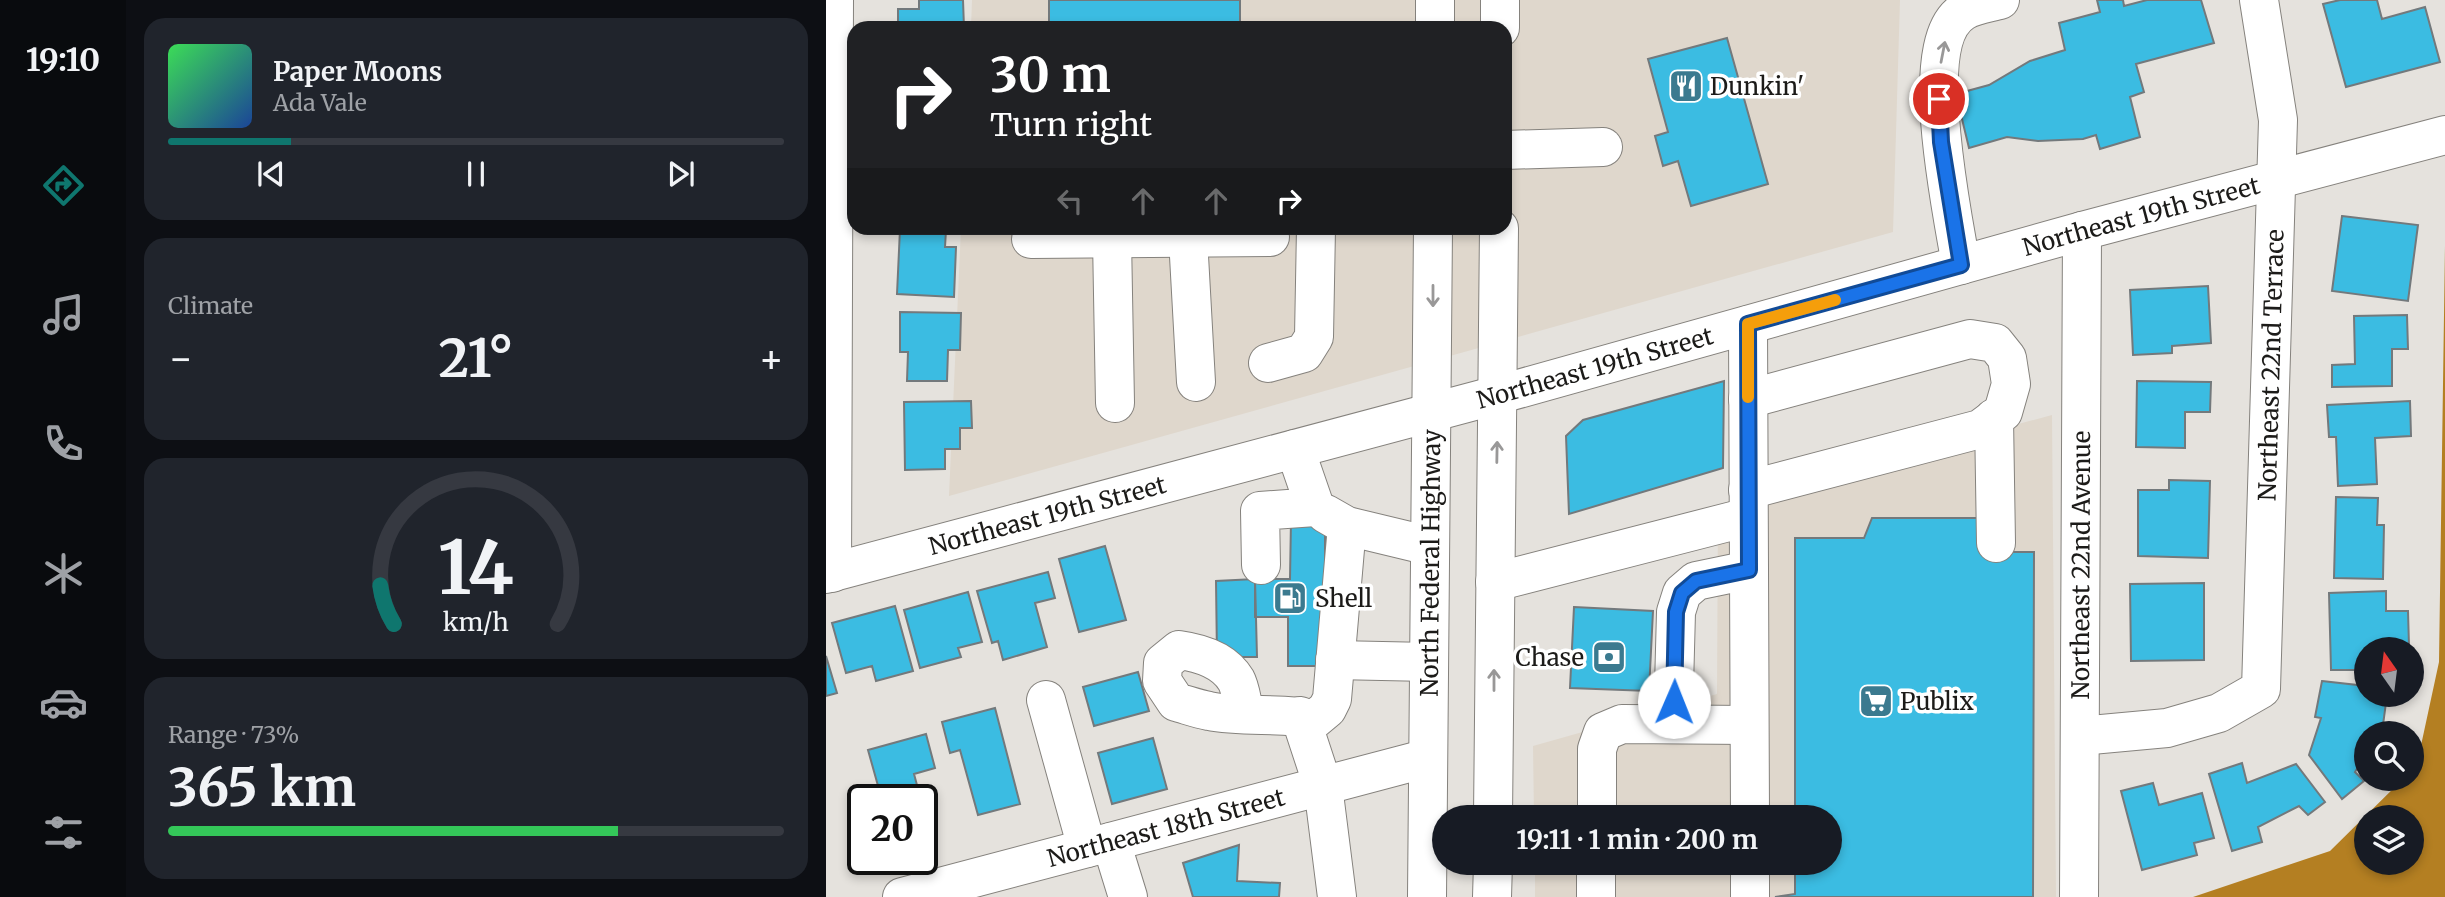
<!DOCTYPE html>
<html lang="en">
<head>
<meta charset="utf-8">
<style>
  :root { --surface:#171b24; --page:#20242c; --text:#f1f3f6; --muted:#9ea1a6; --line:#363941; --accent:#0f766e }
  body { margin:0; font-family:Merriweather,serif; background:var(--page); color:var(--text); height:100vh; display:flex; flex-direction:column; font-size:26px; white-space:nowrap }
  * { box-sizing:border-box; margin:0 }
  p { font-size:23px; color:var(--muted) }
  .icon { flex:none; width:38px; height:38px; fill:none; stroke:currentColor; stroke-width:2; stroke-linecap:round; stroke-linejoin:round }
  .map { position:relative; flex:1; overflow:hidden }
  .side { display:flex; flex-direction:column; gap:18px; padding:18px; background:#0d0f14; width:700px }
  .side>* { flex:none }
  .banner { position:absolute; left:21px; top:21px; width:665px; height:214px; border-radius:21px; box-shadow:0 4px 10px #0003; background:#202124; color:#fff; overflow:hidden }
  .needle { width:46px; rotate:346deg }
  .tools { position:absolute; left:1528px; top:637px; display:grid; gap:14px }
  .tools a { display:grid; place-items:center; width:70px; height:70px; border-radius:50%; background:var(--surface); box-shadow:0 4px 10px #0003; font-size:35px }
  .speed { position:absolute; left:21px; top:784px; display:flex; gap:14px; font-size:35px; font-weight:700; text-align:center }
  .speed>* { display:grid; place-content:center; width:91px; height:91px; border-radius:50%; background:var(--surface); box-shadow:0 4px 10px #0003; line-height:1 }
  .speed .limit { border:4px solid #111; border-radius:10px; background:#fff; color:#111 }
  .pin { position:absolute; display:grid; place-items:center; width:60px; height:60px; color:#fff; margin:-30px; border:4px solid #fff; border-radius:50%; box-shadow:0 2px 7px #0007 }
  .me { position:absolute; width:77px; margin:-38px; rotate:1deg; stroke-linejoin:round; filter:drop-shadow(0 0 5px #0008) }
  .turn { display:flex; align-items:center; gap:24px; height:147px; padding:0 28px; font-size:32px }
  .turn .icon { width:91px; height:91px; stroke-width:2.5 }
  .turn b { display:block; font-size:49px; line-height:60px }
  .lanes { display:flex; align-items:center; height:66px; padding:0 28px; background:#0003; justify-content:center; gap:35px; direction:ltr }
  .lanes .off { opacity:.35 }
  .big { font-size:52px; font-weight:700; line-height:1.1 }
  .side .card { flex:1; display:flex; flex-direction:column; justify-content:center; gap:10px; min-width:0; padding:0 24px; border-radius:21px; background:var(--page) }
  .side .dial { align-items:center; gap:0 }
  .dial svg { height:182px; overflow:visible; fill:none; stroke:var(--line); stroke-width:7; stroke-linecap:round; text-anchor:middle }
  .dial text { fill:var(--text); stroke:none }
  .song { display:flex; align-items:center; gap:21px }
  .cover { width:84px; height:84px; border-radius:10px; background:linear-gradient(135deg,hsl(130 70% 55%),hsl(220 70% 35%)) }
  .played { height:7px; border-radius:4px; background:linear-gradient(90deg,var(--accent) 20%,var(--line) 20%) }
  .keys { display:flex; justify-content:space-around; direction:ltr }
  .heat { display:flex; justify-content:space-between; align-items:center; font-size:38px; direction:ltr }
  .charge { height:10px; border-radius:5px; background:linear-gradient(90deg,#34c759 73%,var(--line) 0) }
  .trip { position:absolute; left:606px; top:805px; width:410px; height:70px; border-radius:35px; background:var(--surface); box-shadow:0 4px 10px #0003; font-weight:700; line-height:70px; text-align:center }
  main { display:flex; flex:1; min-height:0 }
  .menu { display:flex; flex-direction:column; width:126px; justify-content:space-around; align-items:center; background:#090b0e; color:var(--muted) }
  .menu .icon { width:49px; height:49px }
  .menu .selected { color:var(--accent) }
  .menu b { font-size:32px; color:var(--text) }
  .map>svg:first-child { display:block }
</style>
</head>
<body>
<main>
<nav class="menu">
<b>19:10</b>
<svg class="icon selected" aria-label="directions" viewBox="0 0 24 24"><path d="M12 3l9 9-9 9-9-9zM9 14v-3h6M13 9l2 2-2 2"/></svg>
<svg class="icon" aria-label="music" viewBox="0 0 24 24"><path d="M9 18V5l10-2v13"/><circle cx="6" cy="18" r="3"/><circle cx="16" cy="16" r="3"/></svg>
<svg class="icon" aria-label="phone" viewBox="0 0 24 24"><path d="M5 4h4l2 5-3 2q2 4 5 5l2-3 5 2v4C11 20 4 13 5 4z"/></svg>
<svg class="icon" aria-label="climate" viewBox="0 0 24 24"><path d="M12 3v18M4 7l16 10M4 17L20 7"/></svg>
<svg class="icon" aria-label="car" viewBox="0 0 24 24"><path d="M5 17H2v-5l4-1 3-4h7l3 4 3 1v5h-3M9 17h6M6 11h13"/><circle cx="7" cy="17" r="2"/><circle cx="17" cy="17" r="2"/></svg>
<svg class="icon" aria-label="filters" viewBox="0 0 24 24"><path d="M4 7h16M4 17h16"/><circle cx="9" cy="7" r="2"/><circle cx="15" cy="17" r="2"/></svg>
</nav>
<section class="side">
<div class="card">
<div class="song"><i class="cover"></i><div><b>Paper Moons</b><p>Ada Vale</p></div></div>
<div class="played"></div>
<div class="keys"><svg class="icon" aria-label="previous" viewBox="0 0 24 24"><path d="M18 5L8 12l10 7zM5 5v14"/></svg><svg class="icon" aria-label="pause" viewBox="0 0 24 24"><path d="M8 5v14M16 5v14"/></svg><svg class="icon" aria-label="next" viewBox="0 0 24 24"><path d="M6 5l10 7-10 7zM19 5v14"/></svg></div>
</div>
<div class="card"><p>Climate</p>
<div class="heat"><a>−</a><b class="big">21°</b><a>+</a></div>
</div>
<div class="card dial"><svg viewBox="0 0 100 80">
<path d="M14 69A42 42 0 1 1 86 69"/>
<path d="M14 69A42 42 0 0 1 8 52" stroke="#0f766e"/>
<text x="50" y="56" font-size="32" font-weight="700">14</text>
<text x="50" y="72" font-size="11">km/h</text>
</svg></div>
<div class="card"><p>Range · 73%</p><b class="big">365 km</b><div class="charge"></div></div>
</section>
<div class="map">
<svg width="1619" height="897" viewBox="0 0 1619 897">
  <rect width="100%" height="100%" fill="#e5e2dd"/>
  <!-- built -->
  <path fill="#dfd7cc" d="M146 0H1074L1067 232 123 496 135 228H679V28H145Z
    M1226 415 1230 897H709V863H1003V817H708L707 746 891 694 892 505Z"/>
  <!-- water -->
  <path fill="#b47f22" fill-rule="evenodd" d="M1619 246V897H1367L1504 851 1577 779H1586V770L1591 764 1613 662ZM1540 817H1586V863H1540Z"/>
  <!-- building -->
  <path fill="#3bbce2" stroke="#73797c" stroke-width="2" d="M93 0H137L138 28H72V9H93Z
    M223 0H414V28H223Z
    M1271 0H1297L1298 6 1321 0H1375L1388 43 1310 64 1318 92 1304 97 1314 137 1274 149 1270 135 1257 139 1212 141 1181 137 1143 148 1130 94 1163 85 1204 61 1239 50 1233 23 1274 12Z
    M1514 0H1551L1556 19 1599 7 1614 62 1520 87 1497 4Z
    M901 38 942 184 865 206 852 161 837 166 829 136 842 132 822 59Z
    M1516 216 1592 225 1582 301 1506 291Z
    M74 229 120 230 119 247H130L128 297 71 294Z
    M1382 286 1385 343 1346 346V353L1307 355 1304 290Z
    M74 312 135 313 134 350H122L121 381H81L82 352H74Z
    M1581 315 1582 349H1566V386L1506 387V365L1529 364 1528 316Z
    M898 381 897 468 743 514 740 436 757 420Z
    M1311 381 1385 382 1384 412H1359V448L1310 447Z
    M145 401 146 428H134V449H119V469L79 470 78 402Z
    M1584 401 1585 436 1549 438 1551 484 1512 486 1510 437H1503L1501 405Z
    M1343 480 1384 481 1382 558 1312 556V490H1343Z
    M1510 497 1552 498 1551 525H1558L1557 579 1508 578Z
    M1046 518H1158L1157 552H1208L1207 897H949L969 894V863H1003V817H969V538H1038Z
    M465 520 499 521V666H462V617H429V579H464Z
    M279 546 300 620 253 632 233 559Z
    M222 572 229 598 209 603 221 647 177 660 172 641 166 643 151 591Z
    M429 579 431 657H391L390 581Z
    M1378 583V660L1305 661 1304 584Z
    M1560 591V611H1582L1583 646 1540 649V670H1505L1503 593Z
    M142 592 156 642 132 648 135 657 94 668 78 610Z
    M69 606 87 671 50 681 46 666 20 673 6 623Z
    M748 607 827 611 823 691 744 688Z
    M0 656 11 693 0 696Z
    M312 672 323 711 268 726 257 687Z
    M1496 681 1540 686V695H1561L1557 725 1553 733H1540V754L1529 772 1538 781 1516 799 1483 755 1495 718 1489 717Z
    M169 708 194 804 152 815 134 750 124 753 116 722Z
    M100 734 109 768 88 774 95 800H56L42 750Z
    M327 738 341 789 286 804 272 753Z
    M1416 763 1421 783 1470 764 1499 802 1482 815 1473 806 1432 827 1436 842 1406 851 1383 774Z
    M1327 783 1333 805 1376 793 1388 838 1368 843 1371 855 1316 870 1295 791Z
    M413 845 411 881 454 883 453 897H367L357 863Z"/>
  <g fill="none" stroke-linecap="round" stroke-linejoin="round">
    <!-- minor casing -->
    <g stroke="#85827d" stroke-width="40">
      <g id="minor">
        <path d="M679 150 777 147"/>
        <path d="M362 238 370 382"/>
        <path d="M205 239 444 237"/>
        <path d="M286 239 289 403"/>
        <path d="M1135 265C1127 215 1088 40 1138 11 1148 5 1163 3 1174 0"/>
        <path d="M922 325 924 817"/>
        <path d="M442 363 478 353 488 337 490 228"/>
        <path d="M922 399 1144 339 1169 343 1181 358 1185 384 1177 412 1154 429 922 490"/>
        <path d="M1168 418 1170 543"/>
        <path d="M500 514 521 526 604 546"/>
        <path d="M435 565 434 511 489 507 469 449"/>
        <path d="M6 573 8 0"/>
        <path id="s1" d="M0 574 671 395 1256 231 1619 135"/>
        <path d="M669 582 922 517"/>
        <path d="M509 660 603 662"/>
        <path d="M220 700 261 848"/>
        <path d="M419 713C416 704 415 689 410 680 398 660 375 653 353 650L337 663 336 681 350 702C361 705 372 709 383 711 417 718 454 712 489 719L501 709 506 699 521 526"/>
        <path d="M474 716 497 786 511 897"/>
        <path d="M847 724 850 612 856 593 870 581 923 570"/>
        <path id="s2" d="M1254 736 1341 728 1393 713 1435 689 1452 120 1433 0"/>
        <path d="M771 817V749L777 732 796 724 923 725"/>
        <path d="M285 842 302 897"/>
        <path d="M924 863V897"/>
        <path id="s3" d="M76 897 602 758"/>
        <path d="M770 897V863"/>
        <path id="s4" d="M1253 897 1256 231"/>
      </g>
    </g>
    <!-- major casing -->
    <g stroke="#85827d" stroke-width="40">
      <g id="major">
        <path d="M609 28V0"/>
        <path d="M674 28V0"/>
        <path d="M667 817 673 228"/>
        <path id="s5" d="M601 897 607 228"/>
        <path d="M666 897 667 863"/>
      </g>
    </g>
    <!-- minor -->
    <use href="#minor" stroke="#fff" stroke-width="38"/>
    <!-- major -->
    <use href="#major" stroke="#fff" stroke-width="38"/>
  </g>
  <!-- one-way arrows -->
  <defs><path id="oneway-shaft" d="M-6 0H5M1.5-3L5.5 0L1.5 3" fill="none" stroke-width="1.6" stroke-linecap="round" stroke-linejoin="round" transform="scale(1.75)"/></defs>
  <g stroke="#999898">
    <use href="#oneway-shaft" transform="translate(1117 52) rotate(-79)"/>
    <use href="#oneway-shaft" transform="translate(607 296) rotate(90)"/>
    <use href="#oneway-shaft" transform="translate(671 452) rotate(-89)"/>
    <use href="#oneway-shaft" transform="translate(668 680) rotate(-90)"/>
  </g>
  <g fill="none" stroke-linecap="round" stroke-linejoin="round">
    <!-- route casing -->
    <g stroke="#114b97" stroke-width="18">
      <path id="route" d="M848 702 850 612 856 593 870 581 923 570 922 324 1135 265 1115 142 1113 99"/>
    </g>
    <!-- route -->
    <use href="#route" stroke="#1a73e8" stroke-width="12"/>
    <!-- slow -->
    <path stroke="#f59e0b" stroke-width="12" d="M922 397V324L1009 300"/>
  </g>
  <!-- icons -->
  <defs>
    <g id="restaurant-square" transform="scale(1.75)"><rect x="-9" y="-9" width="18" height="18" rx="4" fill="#3b7a8f" stroke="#fff"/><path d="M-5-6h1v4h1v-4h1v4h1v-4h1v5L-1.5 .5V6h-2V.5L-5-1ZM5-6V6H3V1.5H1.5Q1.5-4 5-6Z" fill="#fff"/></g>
    <g id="fuel-square" transform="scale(1.75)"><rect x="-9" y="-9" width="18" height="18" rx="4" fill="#3b7a8f" stroke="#fff"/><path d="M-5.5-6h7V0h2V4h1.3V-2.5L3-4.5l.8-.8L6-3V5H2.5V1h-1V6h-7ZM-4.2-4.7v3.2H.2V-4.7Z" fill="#fff"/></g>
    <g id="bank-square" transform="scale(1.75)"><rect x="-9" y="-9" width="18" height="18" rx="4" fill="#3b7a8f" stroke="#fff"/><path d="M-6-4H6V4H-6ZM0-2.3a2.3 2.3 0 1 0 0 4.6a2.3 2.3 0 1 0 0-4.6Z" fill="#fff"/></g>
    <g id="supermarket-square" transform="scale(1.75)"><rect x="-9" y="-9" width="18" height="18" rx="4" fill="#3b7a8f" stroke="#fff"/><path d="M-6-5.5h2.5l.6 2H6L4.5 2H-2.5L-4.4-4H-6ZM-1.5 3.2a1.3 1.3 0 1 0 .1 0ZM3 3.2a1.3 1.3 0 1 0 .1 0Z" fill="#fff"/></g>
  </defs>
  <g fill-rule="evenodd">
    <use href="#restaurant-square" x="860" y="86"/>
    <use href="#fuel-square" x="464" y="598"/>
    <use href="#bank-square" x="783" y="657"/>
    <use href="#supermarket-square" x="1050" y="701"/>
  </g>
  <g text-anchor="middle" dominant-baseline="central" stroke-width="7" stroke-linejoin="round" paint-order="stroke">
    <!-- poi labels -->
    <g font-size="24" fill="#1c1b19" stroke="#fff" text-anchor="start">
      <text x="884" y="86">Dunkin'</text>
      <text x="489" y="598">Shell</text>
      <text x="758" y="657" text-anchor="end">Chase</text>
      <text x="1074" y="701">Publix</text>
    </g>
    <!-- street labels -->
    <g font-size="24" fill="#1c1b19" stroke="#fff">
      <text stroke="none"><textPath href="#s1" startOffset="1363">Northeast 19th Street</textPath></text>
      <text stroke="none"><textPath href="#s2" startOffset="514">Northeast 22nd Terrace</textPath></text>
      <text stroke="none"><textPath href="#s1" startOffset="796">Northeast 19th Street</textPath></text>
      <text stroke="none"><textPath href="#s1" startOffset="229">Northeast 19th Street</textPath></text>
      <text stroke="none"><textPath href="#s5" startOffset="334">North Federal Highway</textPath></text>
      <text stroke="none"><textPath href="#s4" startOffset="332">Northeast 22nd Avenue</textPath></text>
      <text stroke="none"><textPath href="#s3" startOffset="273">Northeast 18th Street</textPath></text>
    </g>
  </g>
</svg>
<div class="tools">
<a><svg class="needle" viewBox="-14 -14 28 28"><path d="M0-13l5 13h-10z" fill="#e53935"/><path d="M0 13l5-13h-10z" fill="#9ea1a6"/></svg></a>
<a><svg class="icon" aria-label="search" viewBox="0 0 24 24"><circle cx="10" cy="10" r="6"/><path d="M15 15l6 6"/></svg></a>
<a><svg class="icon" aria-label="layers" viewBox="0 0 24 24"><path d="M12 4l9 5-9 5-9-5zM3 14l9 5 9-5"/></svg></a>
</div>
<div class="speed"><div class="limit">20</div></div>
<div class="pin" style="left:1113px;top:99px;background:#d93025"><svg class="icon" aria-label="arrive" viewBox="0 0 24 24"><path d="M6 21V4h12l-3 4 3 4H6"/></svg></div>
<svg class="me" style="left:848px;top:702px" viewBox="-20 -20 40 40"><circle r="19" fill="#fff"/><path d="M0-13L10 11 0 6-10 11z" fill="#1a73e8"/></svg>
<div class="trip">19:11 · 1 min · 200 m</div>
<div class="banner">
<div class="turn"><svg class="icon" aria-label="right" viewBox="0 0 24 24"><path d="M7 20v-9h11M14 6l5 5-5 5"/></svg><div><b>30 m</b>Turn right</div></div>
<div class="lanes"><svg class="icon off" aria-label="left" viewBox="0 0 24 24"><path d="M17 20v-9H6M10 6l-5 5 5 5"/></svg><svg class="icon off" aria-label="ahead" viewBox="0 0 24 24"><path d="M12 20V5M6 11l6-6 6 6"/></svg><svg class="icon off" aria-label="ahead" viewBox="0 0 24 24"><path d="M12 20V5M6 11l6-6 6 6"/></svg><svg class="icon" aria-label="right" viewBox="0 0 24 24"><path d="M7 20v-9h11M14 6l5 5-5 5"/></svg></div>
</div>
</div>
</main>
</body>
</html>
